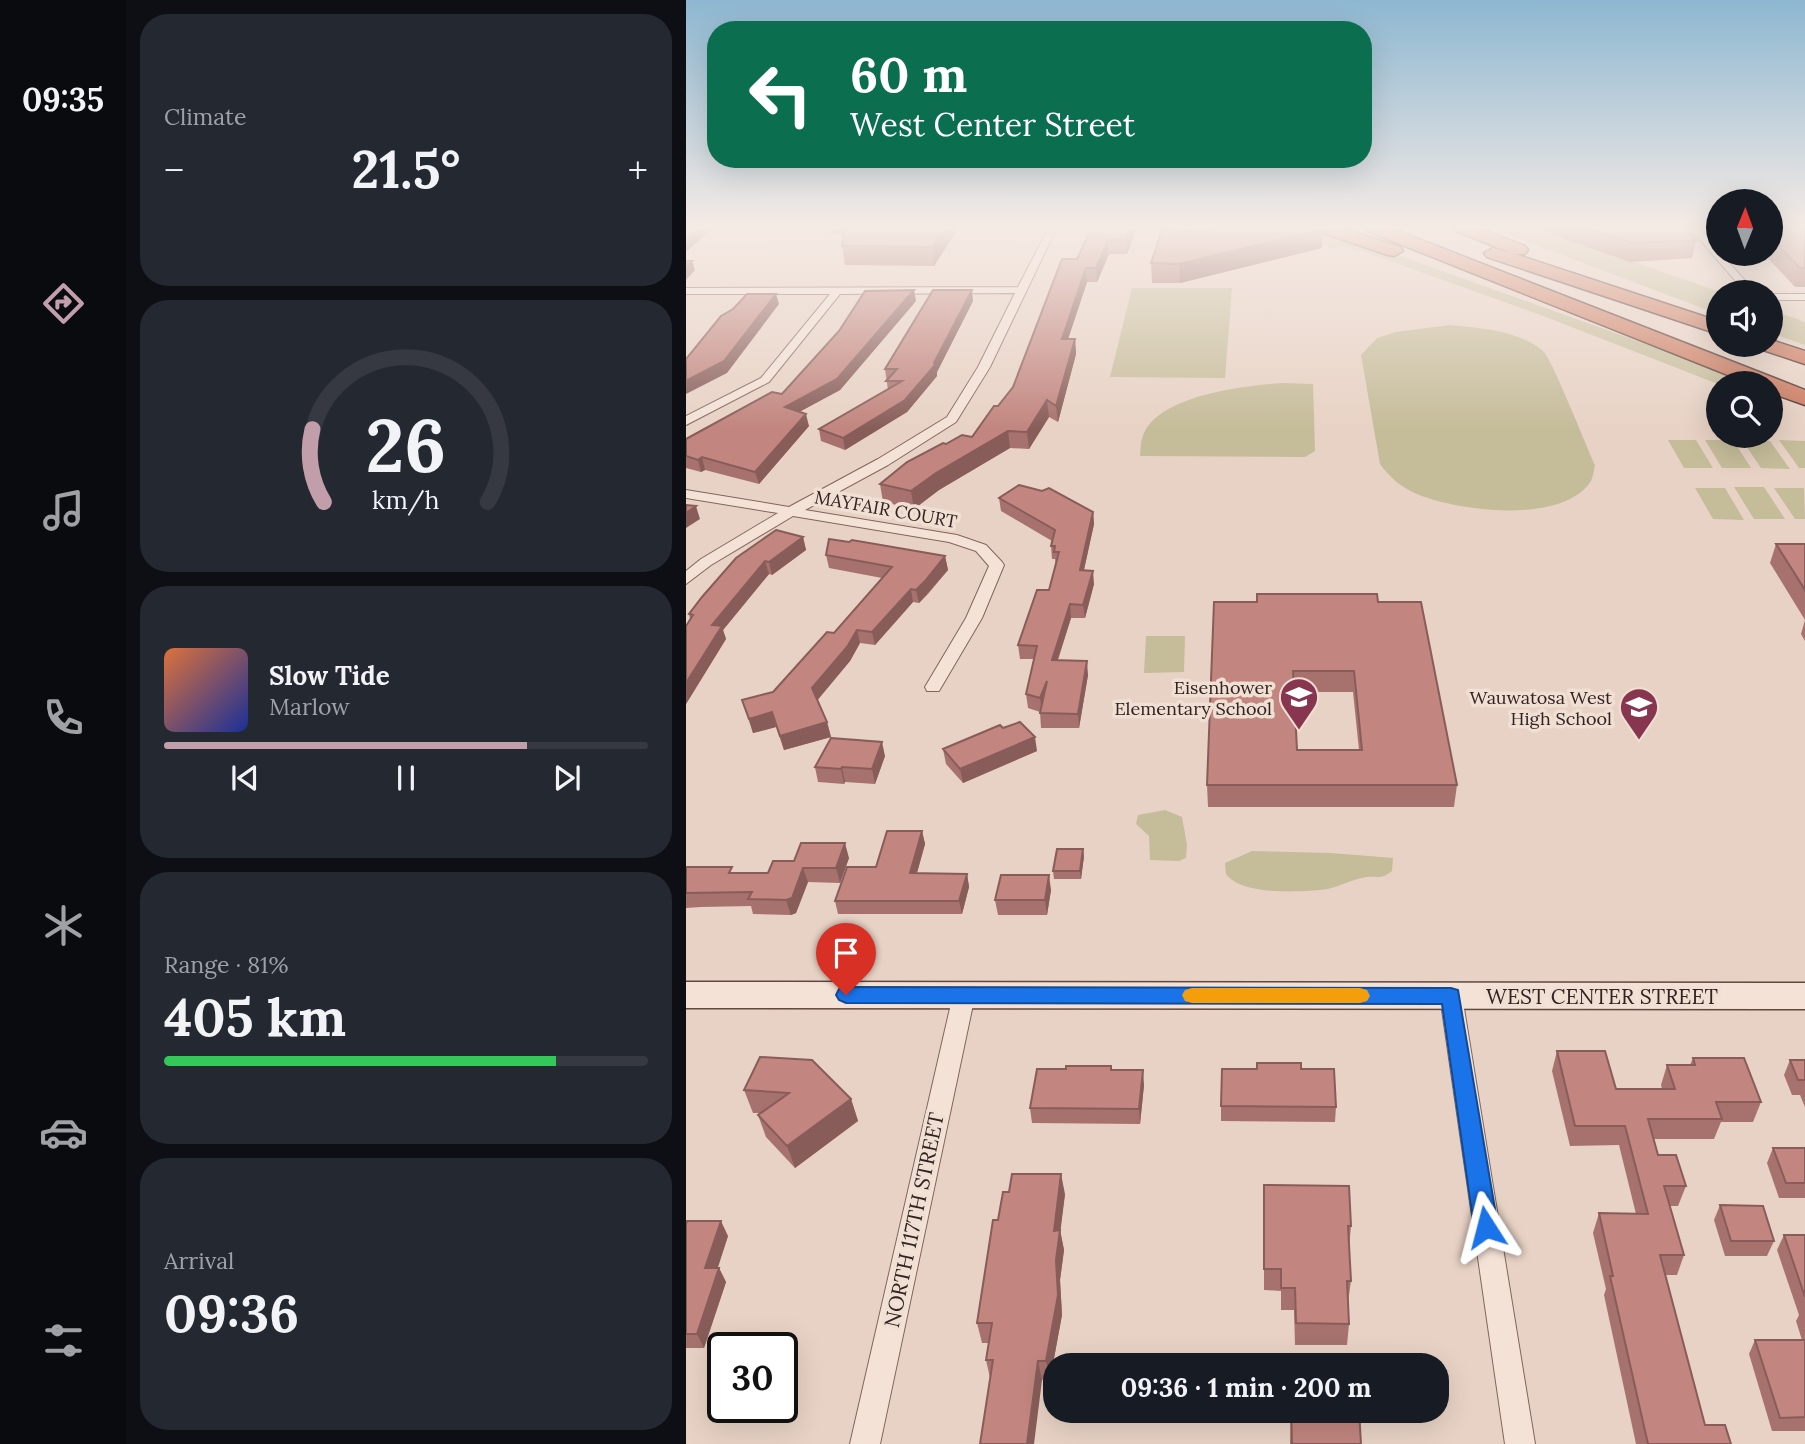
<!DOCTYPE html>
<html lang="en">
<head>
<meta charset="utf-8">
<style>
  :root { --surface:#171b24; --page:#242831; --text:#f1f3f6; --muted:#9ea1a6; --line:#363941; --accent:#c29eab }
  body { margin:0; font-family:Lora,serif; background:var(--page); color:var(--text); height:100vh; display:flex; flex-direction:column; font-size:26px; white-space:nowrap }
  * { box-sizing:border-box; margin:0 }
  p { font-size:23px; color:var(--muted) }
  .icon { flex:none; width:38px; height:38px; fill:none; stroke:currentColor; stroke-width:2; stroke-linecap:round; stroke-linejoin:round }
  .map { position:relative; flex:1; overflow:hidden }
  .drawer { display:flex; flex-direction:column; gap:14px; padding:14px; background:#0d0f14; width:560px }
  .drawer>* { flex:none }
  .top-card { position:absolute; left:21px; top:21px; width:665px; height:147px; border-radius:28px; box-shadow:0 7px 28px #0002; background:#0b6e4f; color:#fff; overflow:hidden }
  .needle { width:46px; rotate:1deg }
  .buttons { position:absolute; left:1020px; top:189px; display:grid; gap:14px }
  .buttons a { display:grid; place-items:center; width:77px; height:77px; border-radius:50%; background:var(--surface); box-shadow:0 7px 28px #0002; font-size:35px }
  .speed { position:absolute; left:21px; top:1332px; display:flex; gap:14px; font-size:35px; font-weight:700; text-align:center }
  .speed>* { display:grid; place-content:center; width:91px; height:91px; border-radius:50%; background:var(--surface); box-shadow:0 7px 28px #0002; line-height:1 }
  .speed .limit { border:4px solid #111; border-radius:10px; background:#fff; color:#111 }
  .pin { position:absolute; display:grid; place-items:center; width:60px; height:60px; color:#fff; margin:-72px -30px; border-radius:50% 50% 50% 0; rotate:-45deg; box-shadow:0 0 7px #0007 }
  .pin .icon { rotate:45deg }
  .me { position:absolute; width:77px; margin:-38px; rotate:351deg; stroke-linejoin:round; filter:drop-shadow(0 0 5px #0008) }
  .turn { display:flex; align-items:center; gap:24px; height:147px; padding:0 28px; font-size:32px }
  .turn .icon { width:91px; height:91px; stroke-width:2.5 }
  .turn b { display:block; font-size:49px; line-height:60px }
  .big { font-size:52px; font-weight:700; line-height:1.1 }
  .drawer .tile { flex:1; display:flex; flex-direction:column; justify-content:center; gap:10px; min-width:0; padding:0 24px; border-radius:28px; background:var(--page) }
  .drawer .dial { align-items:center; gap:0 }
  .dial svg { height:182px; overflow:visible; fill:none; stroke:var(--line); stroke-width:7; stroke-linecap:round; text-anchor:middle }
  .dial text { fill:var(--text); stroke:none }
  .song { display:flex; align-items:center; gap:21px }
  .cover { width:84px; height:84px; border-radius:10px; background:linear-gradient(135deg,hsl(20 70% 55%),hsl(230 70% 35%)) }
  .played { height:7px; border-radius:4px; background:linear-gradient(90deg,var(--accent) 75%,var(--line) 75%) }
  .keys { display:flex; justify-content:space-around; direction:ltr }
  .heat { display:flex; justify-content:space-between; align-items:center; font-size:38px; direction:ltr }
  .charge { height:10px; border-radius:5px; background:linear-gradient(90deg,#34c759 81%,var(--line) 0) }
  .trip { position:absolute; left:357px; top:1353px; width:406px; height:70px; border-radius:28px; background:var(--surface); box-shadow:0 7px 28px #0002; font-weight:700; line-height:70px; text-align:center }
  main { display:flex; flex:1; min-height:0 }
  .tab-bar { display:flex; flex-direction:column; width:126px; justify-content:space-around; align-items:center; background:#090b0e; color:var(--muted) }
  .tab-bar .icon { width:49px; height:49px }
  .tab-bar .active { color:var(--accent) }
  .tab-bar b { font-size:32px; color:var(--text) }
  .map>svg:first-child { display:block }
</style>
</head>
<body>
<main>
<nav class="tab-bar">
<b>09:35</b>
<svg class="icon active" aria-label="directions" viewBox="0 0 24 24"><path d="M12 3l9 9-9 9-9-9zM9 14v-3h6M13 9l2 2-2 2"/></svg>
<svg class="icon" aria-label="music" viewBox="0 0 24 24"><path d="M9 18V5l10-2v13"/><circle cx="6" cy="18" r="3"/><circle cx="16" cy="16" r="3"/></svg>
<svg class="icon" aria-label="phone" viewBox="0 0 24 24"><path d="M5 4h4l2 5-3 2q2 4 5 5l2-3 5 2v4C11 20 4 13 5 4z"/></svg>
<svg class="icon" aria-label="climate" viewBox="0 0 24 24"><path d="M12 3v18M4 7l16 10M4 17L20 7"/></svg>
<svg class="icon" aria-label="car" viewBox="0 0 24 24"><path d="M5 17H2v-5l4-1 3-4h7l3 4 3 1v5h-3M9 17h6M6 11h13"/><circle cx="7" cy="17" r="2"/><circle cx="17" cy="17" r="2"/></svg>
<svg class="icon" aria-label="filters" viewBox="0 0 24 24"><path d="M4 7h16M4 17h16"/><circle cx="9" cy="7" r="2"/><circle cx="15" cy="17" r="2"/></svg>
</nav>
<section class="drawer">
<div class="tile"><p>Climate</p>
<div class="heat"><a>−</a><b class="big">21.5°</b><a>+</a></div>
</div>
<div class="tile dial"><svg viewBox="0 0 100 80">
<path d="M14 69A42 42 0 1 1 86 69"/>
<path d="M14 69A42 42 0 0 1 9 37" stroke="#c29eab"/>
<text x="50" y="56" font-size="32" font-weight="700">26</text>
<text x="50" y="72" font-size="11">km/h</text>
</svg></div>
<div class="tile">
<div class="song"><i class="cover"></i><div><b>Slow Tide</b><p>Marlow</p></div></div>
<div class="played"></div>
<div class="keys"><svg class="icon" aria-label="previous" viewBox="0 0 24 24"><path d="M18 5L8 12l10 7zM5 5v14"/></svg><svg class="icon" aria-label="pause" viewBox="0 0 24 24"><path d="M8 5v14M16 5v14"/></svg><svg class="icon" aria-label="next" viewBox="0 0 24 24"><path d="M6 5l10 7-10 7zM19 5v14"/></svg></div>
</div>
<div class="tile"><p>Range · 81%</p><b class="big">405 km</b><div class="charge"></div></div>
<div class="tile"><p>Arrival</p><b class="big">09:36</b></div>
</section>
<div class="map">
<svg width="1119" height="1444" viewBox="0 0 1119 1444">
  <rect width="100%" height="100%" fill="#e8d2c5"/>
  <!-- green -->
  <path fill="#c5bc9a" d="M592 227H625L692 248 1069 383 1032 384 852 314 684 254 658 246 646 249Z
    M802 227H846L1035 292H1032V314Z
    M446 288H546L539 378 424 377Z
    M1085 310 1119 322V345L1085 333Z
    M764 325C794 328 832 330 857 351 867 361 900 446 909 465 908 470 907 477 905 481 877 525 771 511 731 494 716 488 703 477 694 464L675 355 691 338 710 332Z
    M596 383 627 384 629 451 619 457 454 456C455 451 454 444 456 439 468 395 559 386 596 383Z
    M982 440H1010L1027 468H998Z
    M1019 440H1047L1065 468H1036Z
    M1056 440 1084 441 1104 469 1075 468Z
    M1093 440 1119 441V468H1113Z
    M1048 487H1078L1099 519H1068Z
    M1009 488H1039L1058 520 1027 519Z
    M1088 488H1118L1119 519H1109Z
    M460 636H499L498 672 458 673Z
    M479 810 496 817 501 845 500 858 493 861 464 860 463 836 450 824 452 815Z
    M566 851 645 853 707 858 706 871C692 882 690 874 676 878 662 881 649 889 634 890 610 892 555 895 540 874L539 863Z"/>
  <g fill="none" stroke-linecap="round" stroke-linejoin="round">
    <!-- street casing -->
    <g stroke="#81655d" stroke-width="2">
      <path id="street" d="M363 227H371L304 367 270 422 202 465 119 510 271 535 300 545 316 562 318 565 296 618 253 691H241L239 687 280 618 303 566 290 551 263 542 107 516 25 565 0 584V571L15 559 92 513 0 498V490L103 507 192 459 261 417 292 367 329 293 154 294 83 382 0 425V416L75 378 144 294H0V288L332 287Z
        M1003 227H1012L1069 292H1059Z
        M1085 294H1119V300H1085Z
        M278 986 286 989 289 995 194 1444H164L267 995 270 989Z
        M765 987 773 990 776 996 849 1444H819L754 996 757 990Z"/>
    </g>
    <!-- secondary casing -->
    <g stroke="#624640" stroke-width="3">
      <path id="secondary" d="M0 982 1119 983V1009L0 1008Z"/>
    </g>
    <!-- highway casing -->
    <g stroke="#4f3531" stroke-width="3">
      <path id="highway" d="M628 227H653L714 247 717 251 708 256 702 255 631 231Z
        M679 227H702L1119 390V405L1085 393V383H1062L681 231Z
        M768 227H790L839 246 842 250 839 254H829L1032 321V334L801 257 798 253 807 248 825 253 770 231Z
        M1085 340 1119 351V364L1074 349 1071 345H1085Z"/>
    </g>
    <!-- street -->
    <use href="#street" fill="#f4e2d7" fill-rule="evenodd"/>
    <!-- secondary -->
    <use href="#secondary" fill="#f4e2d7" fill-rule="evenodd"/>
    <!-- highway -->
    <use href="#highway" fill="#cd7a60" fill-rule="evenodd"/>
  </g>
  <!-- wall -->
  <path fill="#a7726d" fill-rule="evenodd" d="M142 227H273L248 266 159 265 156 246 157 234H144Z
    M406 227H451L441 254H423L411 282H401L382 339H389L390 354 372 422 363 417 343 449 324 448 253 490 228 509 197 502 194 484 260 444 286 437 327 387Z
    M845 227H999L1010 240 1006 258 944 262Z
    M1085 227H1119V287H1109L1078 254H1085Z
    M636 229V248L494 283H466L465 263 520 231Z
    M230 301 154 390 113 412 123 426 73 484 19 470 15 472 0 468V439L96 394Z
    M287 301 251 372V376L221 412 159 450 135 441 133 429 202 390 199 369Z
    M313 498 407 512 408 524 398 570 408 584 399 618H385L372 660 402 675 393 728H355L354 712 342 708 340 694 348 659H334L332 645 363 590 370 565 369 559H366L365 546 366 541 315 511Z
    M117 537 120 550 86 575 83 574 37 630 40 639 0 704V626L4 619 3 614 16 597Z
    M1090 544H1119V620L1084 563Z
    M140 555 259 556 262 570 242 594 233 603 227 602 189 645 174 643 164 661 131 700 141 722 145 737 98 750 90 727 67 733 56 700 87 692 148 633 196 578 143 568Z
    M571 602H692L771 785 768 807H522L521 785ZM608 692H667L673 750H611Z
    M1119 620V641L1115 634Z
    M257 749 351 751 277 783 260 764Z
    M199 756 189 784 159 782 158 784 132 782 129 767Z
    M236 831 239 844 231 873 281 874 283 887 276 914H152L149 901Z
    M398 856 395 879H368L367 871Z
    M163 858 154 883 122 882 110 913 105 915 67 914 65 906 15 907 0 908V867L47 873H82L108 861Z
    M365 890 361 915H312L309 900Z
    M871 1051 930 1089H976L975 1085 981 1065H1004L1007 1058 1075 1102 1067 1122H1035L1028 1139H968L972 1155 1000 1186 992 1206H984L998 1255 991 1275H979L1019 1425 1045 1444H950L918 1295 920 1289 907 1233 913 1213 950 1214 933 1145 884 1146 866 1071Z
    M126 1060 165 1099 172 1121 109 1168 80 1137 72 1115 75 1113H67L58 1090Z
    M1104 1060H1119V1107L1114 1095H1106L1098 1075Z
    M425 1066V1070L458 1085 454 1124 346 1123 344 1108 380 1069Z
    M615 1069 650 1107 649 1122 535 1121V1106Z
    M1087 1148H1119V1198H1093L1081 1163Z
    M578 1185 665 1226 663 1248 665 1281 662 1302 663 1324 661 1345H609L608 1310H595V1291L578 1290Z
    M379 1194 374 1230 378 1250 374 1280 376 1315 364 1380 304 1378 300 1360 303 1343H296L291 1323 312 1220Z
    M1034 1205 1088 1241 1081 1256H1039L1028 1220Z
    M0 1224 42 1236 31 1268H33L40 1282 18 1348H0Z
    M1098 1235H1119V1431H1086L1063 1354 1069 1340H1116L1110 1321 1113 1315 1091 1250Z
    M605 1410 675 1444H604Z"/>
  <!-- shaded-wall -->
  <path fill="#885d59" d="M15 227H28L0 252V240Z
    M259 227H273L248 266 246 247Z
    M445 227H451L441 254 440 240Z
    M636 229V248L494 283 493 264Z
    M422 240 423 254 411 282 410 268Z
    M6 261 9 270 0 280V267Z
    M400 268 401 282 377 354 376 339Z
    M228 290 230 301 154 390 102 418 99 407Z
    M286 290 287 301 251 372V376L221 412 159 450 157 438 248 363Z
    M90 294 93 304 41 373 0 394V381Z
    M389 339 390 354 372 422 370 406Z
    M361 400 363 417 343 449 341 432Z
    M120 414 123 426 73 484 69 472Z
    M322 431 324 448 253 490 228 509 225 491 250 473Z
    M16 457 19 470 15 472 12 460Z
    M10 506 14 519 0 528V513Z
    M407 512 408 524 395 583 394 570Z
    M117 537 120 550 86 575 83 562Z
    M259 556 262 570 233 603 230 590Z
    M79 561 83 574 37 630 40 639 0 704V683L26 625Z
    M407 571 408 584 399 618 397 605Z
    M225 589 227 602 189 645 186 632Z
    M384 604 385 618 367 674 366 660Z
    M171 630 174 643 164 661 130 702 126 688Z
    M401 661 402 675 393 728 392 714Z
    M361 681 356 712 354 698Z
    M86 712 90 727 67 733 63 719Z
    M141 722 145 737 98 750 94 736Z
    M349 737 351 751 277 783 274 769Z
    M196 742 199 756 189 784 186 769Z
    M156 767 159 782 158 784 155 769Z
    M236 831 239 844 227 887 224 873Z
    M159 843 163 858 154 883 150 868Z
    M397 849 398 856 395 879 394 871Z
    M117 868 122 882 110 913 105 915 100 900Z
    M281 874 283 887 276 914 273 901Z
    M363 875 365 890 361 915 359 900Z
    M457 1070 458 1085 454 1124 453 1109Z
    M165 1099 172 1121 109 1168 101 1146Z
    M375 1174 379 1194 373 1243 374 1230 378 1250 374 1280 376 1315 364 1380 360 1361 368 1231Z
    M35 1221 42 1236 27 1283 19 1268Z
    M33 1268 40 1282 18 1348 11 1334Z
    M352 1361 356 1380 348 1444H341Z"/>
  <!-- building -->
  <path fill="#c2857f" stroke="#885d59" stroke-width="2" fill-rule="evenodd" d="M0 227H15L0 240Z
    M162 227H259L246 247 156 246 157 233Z
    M406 227H445L440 240H422L410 268H400L376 339H389L370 406 361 400 341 432 322 431 250 473 225 491 194 484 221 462 257 443 260 444 276 435 286 437 308 406H312L327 387 376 259H391Z
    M539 227H630L636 229 493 264 465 263 476 230 520 231Z
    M899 227H999L1010 240 947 243Z
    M1085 227H1119V268H1114L1085 238Z
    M0 261H6L0 267Z
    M228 290 151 379 99 407 120 414 69 472 16 457 12 460 0 456V439L86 392 96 394 153 331 179 291Z
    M247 290H286L248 363 249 365 219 400 157 438 133 429 216 381H200L211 369H199Z
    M61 294H90L38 361 0 381V359L35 316 47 309Z
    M333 485 356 491 363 488 407 512 394 570 407 571 397 605 384 604 366 660 401 661 392 714 354 713 361 681 354 698 340 694 351 646 332 645 351 590H363L373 552H368L369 546H365L369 530 313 498Z
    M0 505 10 506 0 513Z
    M90 530 117 537 83 562 79 561 26 625 36 626 0 683V626L7 615 3 614 16 597 50 558Z
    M143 539 163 542 166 540 259 556 239 581 230 590 225 589 186 632 171 630 161 647 126 688 141 722 94 736 86 712 63 719 56 700 87 692 141 632 148 633 206 567 140 555Z
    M1090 544H1119V590Z
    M571 594H691L692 602H735L771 785H521L528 602H571ZM607 671H668L676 750H611Z
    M334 722 349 737 274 769 257 749 314 725 317 728Z
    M145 738 196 742 186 769 156 767 155 769 129 767Z
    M201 831H236L224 873 281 874 273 901H149L161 867H190Z
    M115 843H159L150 868H117L106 898 100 900 62 899 66 892 0 893V867H46L43 873H82L87 861H108Z
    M371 849H397L394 871H367Z
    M315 875H363L359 900H309Z
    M871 1051H919L930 1089H989L981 1065H1009L1007 1058H1058L1075 1102H1030L1036 1119H962L972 1155H990L1000 1186H978L998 1255H974L1019 1425H1039L1045 1444H962L924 1276H927L913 1213 962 1214 939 1126H889Z
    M74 1057 126 1060 165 1099 101 1146 72 1115 103 1093 58 1090Z
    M1104 1060H1119V1080H1112Z
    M571 1063H615V1069H648L650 1107 535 1106 536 1069H571Z
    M380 1066H425V1070H457L453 1109 344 1108 351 1069H380Z
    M1087 1148H1119V1183H1100Z
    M326 1174H375L368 1231 374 1230 370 1260 372 1295 360 1361H352L341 1444H294L307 1360H300L306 1323H291L307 1220H312L317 1192H323Z
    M578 1185 663 1186 665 1226H662L665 1281H661L663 1324 610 1323 609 1288H595V1269H578Z
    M1034 1205 1077 1206 1088 1241H1045Z
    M1 1221H35L19 1268H33L11 1334H0V1224Z
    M1098 1235H1119V1297Z
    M1069 1340H1119V1417L1094 1418Z
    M605 1410H673L675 1444H606Z"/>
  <!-- sky -->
  <linearGradient id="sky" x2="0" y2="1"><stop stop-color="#8db7d1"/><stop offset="0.53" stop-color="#f5ebe5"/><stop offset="1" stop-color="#f5ebe5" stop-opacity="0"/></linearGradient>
  <rect width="1119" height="429" fill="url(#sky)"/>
  <!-- route -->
  <path fill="#1a73e8" stroke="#114b97" stroke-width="2" d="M160 987 765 988 772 990 812 1227 809 1235 800 1238 792 1235 788 1227 756 1004 160 1003 153 1000 150 995 153 989Z"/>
  <!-- slow -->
  <path fill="#f59e0b" d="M506 988H674L681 990 684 996 681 1001 674 1003H506L499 1001 496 995 499 990Z"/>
  <!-- icons -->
  <defs>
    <g id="school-pin" transform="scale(2.0125)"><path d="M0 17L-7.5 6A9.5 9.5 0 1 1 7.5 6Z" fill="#883550" stroke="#f0dfd3"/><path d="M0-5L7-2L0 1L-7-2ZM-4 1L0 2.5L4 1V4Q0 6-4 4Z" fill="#fff"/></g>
  </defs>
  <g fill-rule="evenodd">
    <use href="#school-pin" x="613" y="697"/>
    <use href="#school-pin" x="953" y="707"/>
  </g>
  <g text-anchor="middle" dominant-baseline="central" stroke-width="7" stroke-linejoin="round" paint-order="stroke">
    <!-- street labels -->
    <g font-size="18" fill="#33221f" stroke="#f0dfd3">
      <text transform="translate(200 509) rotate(10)">MAYFAIR COURT</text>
    </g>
    <!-- poi labels -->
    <g font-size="18" fill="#33221f" stroke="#f0dfd3" text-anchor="end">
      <text x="586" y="687">Eisenhower<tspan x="586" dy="21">Elementary School</tspan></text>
      <text x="926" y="697">Wauwatosa West<tspan x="926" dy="21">High School</tspan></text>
    </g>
    <!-- near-street labels -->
    <g font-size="21" fill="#33221f" stroke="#f0dfd3">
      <text x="916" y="996">WEST CENTER STREET</text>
      <text transform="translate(228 1220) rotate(-78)">NORTH 117TH STREET</text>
    </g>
  </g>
</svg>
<div class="buttons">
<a><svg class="needle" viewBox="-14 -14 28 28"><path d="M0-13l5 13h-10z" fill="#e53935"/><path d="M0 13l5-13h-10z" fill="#9ea1a6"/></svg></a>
<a><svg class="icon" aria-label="sound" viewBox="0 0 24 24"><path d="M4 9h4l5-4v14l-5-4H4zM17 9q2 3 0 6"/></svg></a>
<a><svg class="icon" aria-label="search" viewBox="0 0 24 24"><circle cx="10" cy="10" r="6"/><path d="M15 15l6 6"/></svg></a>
</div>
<div class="speed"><div class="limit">30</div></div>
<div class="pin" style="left:160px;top:995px;background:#d93025"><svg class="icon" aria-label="arrive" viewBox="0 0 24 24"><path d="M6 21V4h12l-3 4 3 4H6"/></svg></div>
<svg class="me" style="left:800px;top:1227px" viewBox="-20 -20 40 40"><path d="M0-17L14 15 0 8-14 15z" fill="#1a73e8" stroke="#fff" stroke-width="4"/></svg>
<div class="trip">09:36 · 1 min · 200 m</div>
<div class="top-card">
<div class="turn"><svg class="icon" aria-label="left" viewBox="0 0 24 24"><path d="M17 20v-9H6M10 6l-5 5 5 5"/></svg><div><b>60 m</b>West Center Street</div></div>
</div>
</div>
</main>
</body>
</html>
